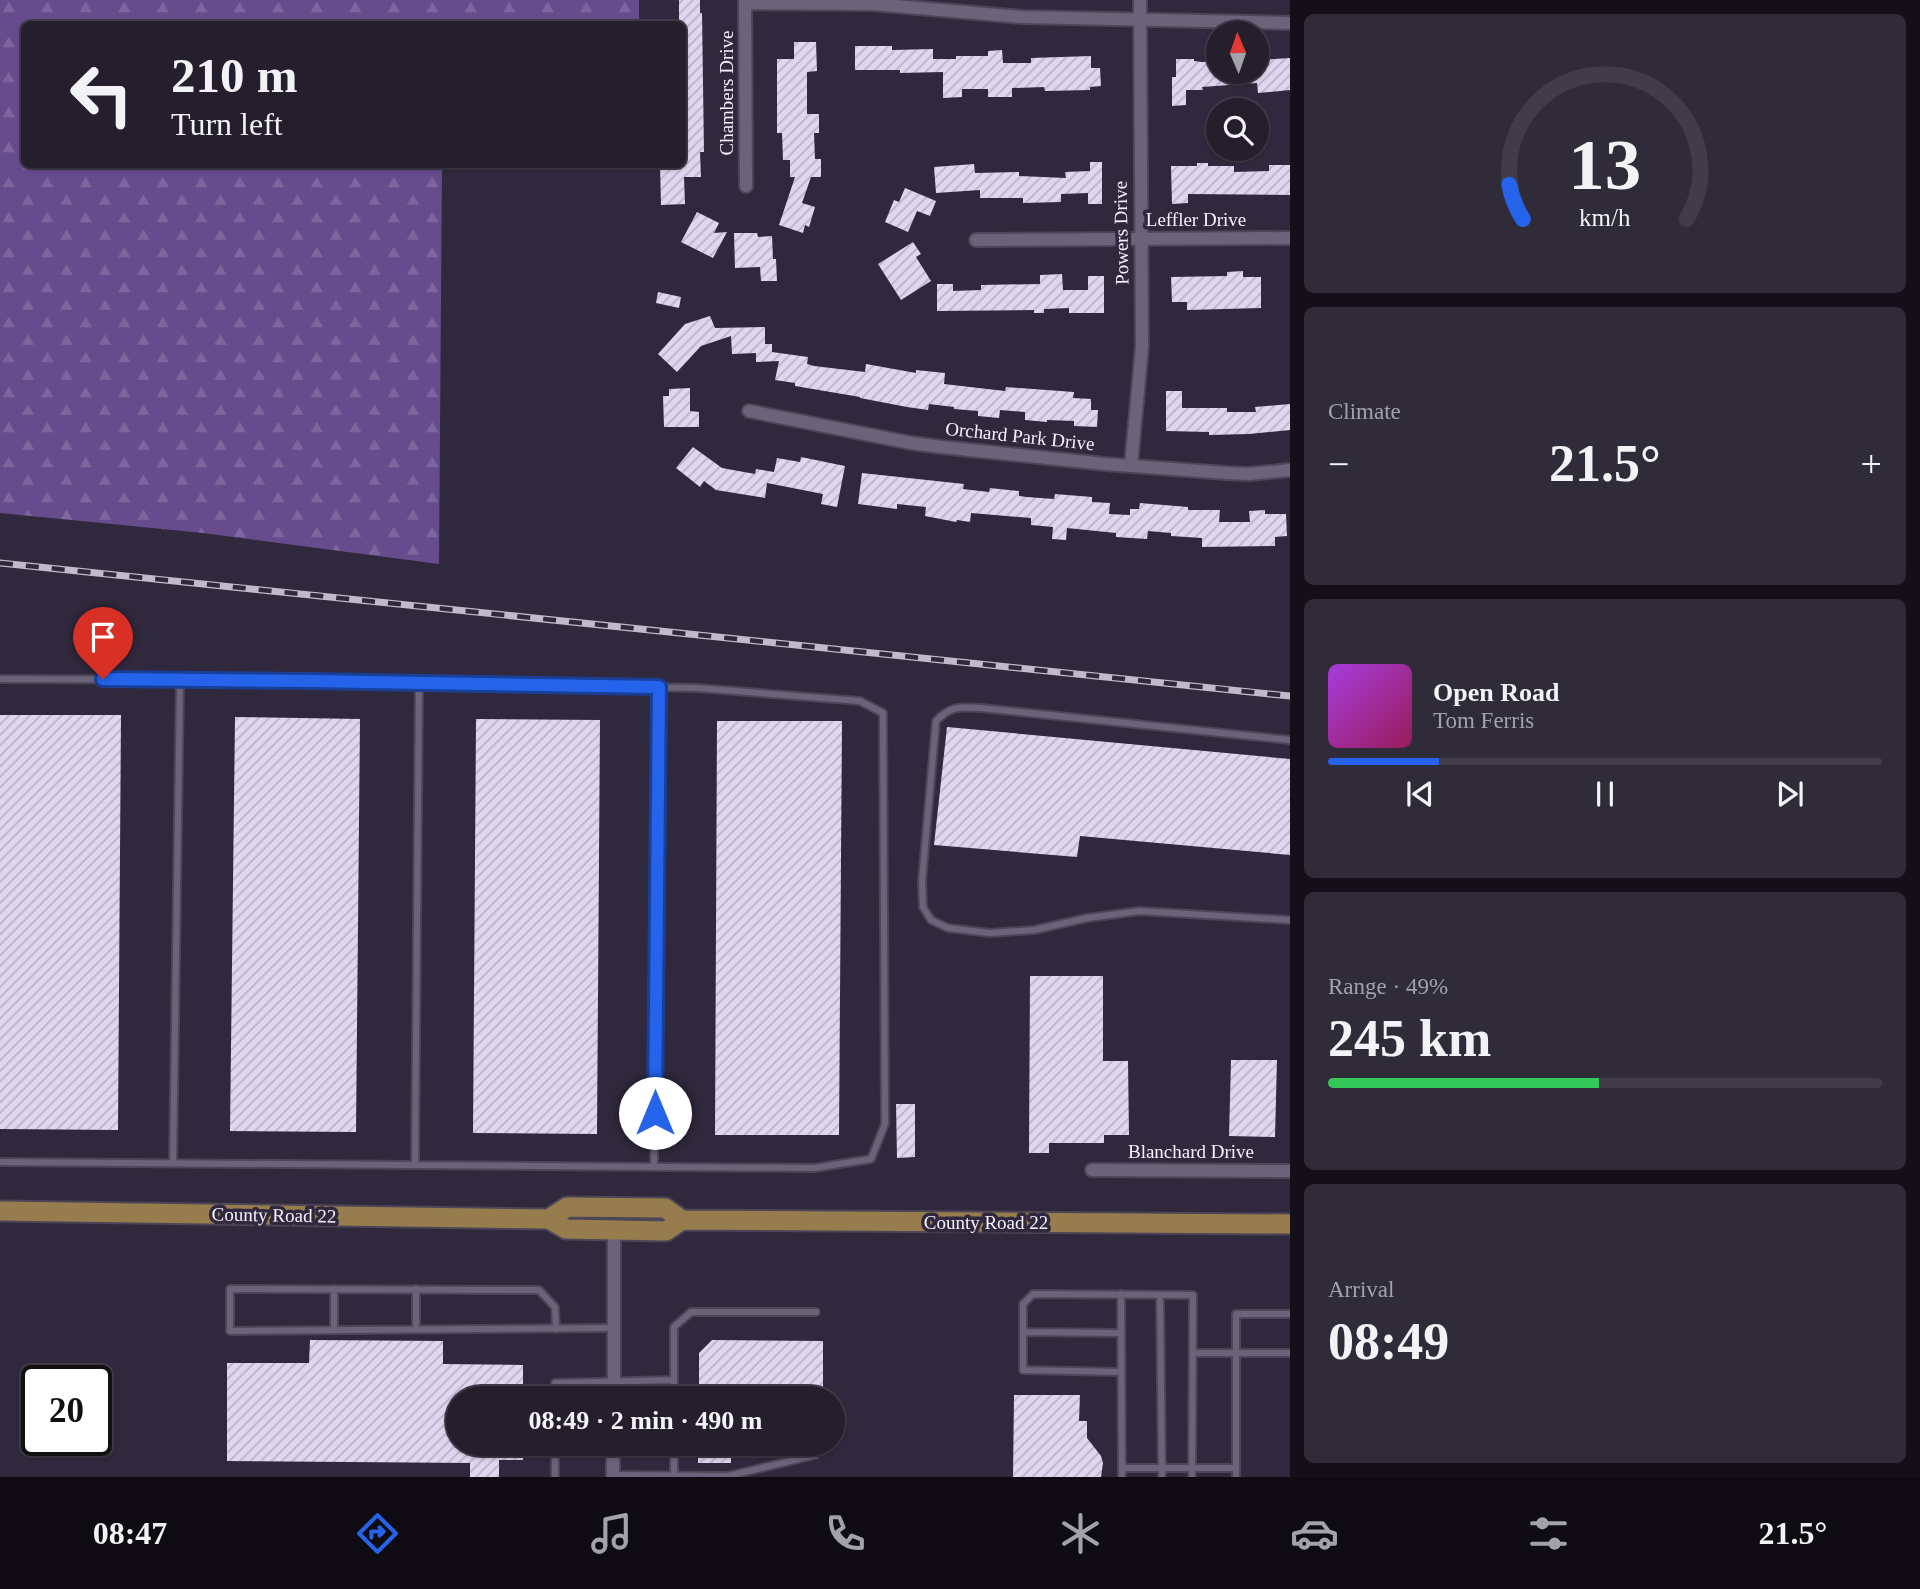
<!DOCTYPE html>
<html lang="en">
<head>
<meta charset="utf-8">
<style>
  :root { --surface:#241e2d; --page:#302b39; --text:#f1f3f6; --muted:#a3a2aa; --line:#413c49; --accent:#2563eb }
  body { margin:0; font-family:Georgia,serif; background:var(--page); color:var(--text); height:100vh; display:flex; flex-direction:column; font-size:26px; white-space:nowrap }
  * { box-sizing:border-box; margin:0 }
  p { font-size:23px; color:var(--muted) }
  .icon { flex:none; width:38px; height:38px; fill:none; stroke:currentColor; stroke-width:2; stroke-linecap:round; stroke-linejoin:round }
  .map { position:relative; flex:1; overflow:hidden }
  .panel { display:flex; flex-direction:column; gap:14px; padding:14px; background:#141019; width:630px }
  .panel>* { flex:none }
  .hud { position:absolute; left:21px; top:21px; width:665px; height:147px; border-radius:10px; box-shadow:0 2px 5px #0004,0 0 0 2px var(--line); background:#241e2d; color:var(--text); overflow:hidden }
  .needle { width:46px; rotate:358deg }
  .buttons { position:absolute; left:1206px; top:21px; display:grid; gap:14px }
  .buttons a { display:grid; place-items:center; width:63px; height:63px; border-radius:50%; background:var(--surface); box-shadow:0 2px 5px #0004,0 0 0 2px var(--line); font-size:35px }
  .speed { position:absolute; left:21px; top:1365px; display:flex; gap:14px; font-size:35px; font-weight:700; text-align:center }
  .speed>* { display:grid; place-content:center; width:91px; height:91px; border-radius:50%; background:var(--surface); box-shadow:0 2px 5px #0004,0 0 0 2px var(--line); line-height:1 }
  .speed .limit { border:4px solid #111; border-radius:10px; background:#fff; color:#111 }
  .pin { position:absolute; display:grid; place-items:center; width:60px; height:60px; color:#fff; margin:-72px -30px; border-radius:50% 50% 50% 0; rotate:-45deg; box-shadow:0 0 7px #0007 }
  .pin .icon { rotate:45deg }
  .me { position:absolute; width:77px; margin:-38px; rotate:0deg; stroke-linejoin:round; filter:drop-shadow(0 0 5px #0008) }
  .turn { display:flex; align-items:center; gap:24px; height:147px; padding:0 35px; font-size:32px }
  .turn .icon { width:91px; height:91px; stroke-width:2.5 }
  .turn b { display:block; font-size:49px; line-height:60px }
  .big { font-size:52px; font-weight:700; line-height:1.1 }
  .panel .card { flex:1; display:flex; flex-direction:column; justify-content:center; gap:10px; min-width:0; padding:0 24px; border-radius:10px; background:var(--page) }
  .panel .dial { align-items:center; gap:0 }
  .dial svg { height:182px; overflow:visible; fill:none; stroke:var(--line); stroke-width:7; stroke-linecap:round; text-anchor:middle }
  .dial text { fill:var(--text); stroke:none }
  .song { display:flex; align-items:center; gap:21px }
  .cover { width:84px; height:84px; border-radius:10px; background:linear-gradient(135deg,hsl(280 70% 55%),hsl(330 70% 35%)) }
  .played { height:7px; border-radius:4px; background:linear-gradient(90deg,var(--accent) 20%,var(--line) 20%) }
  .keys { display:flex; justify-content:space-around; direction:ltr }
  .heat { display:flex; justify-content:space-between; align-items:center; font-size:38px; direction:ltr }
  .charge { height:10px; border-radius:5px; background:linear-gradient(90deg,#34c759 49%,var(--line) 0) }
  .trip { position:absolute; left:446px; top:1386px; width:399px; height:70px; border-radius:35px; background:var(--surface); box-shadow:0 2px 5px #0004,0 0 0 2px var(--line); font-weight:700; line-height:70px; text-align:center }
  .menu { display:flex; height:112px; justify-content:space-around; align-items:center; background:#0e0c12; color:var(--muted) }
  .menu .icon { width:49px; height:49px }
  .menu .on { color:var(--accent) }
  .menu b { font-size:32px; color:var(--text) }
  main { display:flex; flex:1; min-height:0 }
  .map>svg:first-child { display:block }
</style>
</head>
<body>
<main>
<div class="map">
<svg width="1290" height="1477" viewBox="0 0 1290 1477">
  <defs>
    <pattern id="forest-firs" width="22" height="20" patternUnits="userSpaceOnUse" patternTransform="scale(1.75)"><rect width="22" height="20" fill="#674c8d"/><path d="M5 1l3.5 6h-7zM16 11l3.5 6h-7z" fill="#7d669e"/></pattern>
    <pattern id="building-hatch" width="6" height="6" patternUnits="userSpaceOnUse" patternTransform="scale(1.75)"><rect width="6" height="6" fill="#dfd6f0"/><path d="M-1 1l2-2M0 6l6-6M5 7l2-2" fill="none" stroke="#bab2c7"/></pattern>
  </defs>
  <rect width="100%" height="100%" fill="#30283c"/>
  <!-- forest -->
  <path fill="url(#forest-firs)" d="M0 0H639V24H24V164L442 165 439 564 203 533 0 513Z"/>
  <!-- building -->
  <path fill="url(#building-hatch)" d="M679 0H700V13H702L704 152H700L701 177H684L685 204 661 205 660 164H682V24H679Z
    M794 42H816L817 71 807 72V114H819V133H814L815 159H821V177H811L802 203 815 207 809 227 805 225 803 233 779 225 795 177H790V160H783L782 133H777V59H794Z
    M855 46H892V50L933 49V59H956V56H988V51L1002 50 1003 63H1031V58L1091 56V68H1100L1101 86 1090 87V90L1045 91 1044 87 1012 88V97H988V89H962V97L943 98V72L900 73V70H855Z
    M1290 58V90L1258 93 1257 83 1202 87 1203 90H1186V105L1172 106V77H1176V59H1194V61L1202 62 1218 61V72H1256V60Z
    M1090 162H1102V204H1088V193L1061 194V202L1023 203V198H980V190L936 193 934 167 974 164 975 173 1019 172V176L1066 178 1065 172 1090 171Z
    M1197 163H1208V166H1234V172L1269 171V165H1290V195L1188 194V203L1172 204 1171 166H1197Z
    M905 188 936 201 930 216 917 211 908 232 885 222 894 200 899 202Z
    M697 212 719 223 714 233 727 232 713 258 681 242Z
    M734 233H757L758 237 772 236 773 259H776L777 281H761L760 267 735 268Z
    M913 242 921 254 916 257 931 281 901 300 878 264Z
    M1243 271V277H1261V308L1187 310V302H1172L1171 277 1227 276V272Z
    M1062 274 1063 290H1088V276H1104V313H1069V308L1044 309V313H1034V310L937 311V284H953V291L981 290V285L1040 284V275Z
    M658 292 681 297 679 308 656 303Z
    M710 316 715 328 765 327V344H772V352L808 357 807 364 814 366 865 372 866 364 916 373V370L945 373 944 384 1005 391 1006 387 1074 392 1073 398 1091 399V410H1098L1097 427 1074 426V421L1047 420V422L1025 420V412L1000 410 999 418 978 416V411L954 409V407L929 404 928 410 907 407 860 398V397L795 386V383L775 380 779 361 756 362V353L732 354 731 336 701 346 677 372 658 354 685 324Z
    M690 388V411L699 412V427H664L663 396H669V389Z
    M1166 391H1182V408H1227V412H1256L1255 407 1290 404V430L1249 434 1209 435V432L1166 431Z
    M693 447 722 468 755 474 756 469 774 472 777 458 800 462 801 457 845 466 837 507 821 504 823 494 767 483 765 498 716 490 704 481 700 487 676 468Z
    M862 473 964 484 963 489 989 492 990 488 1019 491V496L1027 497 1054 499 1055 494 1092 497V502L1110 503 1109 514 1130 515V509H1139L1140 503 1188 507V510H1220L1219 522H1250L1249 511 1265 510V514H1286L1287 536 1275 537V546L1202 547V538L1171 536V533L1148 531 1147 539 1116 537V533L1067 528 1066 540 1052 539 1053 527 1031 525V518L971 513 970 522 957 520 956 522 925 516 926 507 897 504V509L858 504Z
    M0 715H121L118 1130 0 1129Z
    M235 717 360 719 356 1132 230 1131Z
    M476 719 600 720 597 1134 473 1133Z
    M717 721H842L839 1135H715Z
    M947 727 1290 759V855L1080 836 1077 857 934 845Z
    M1030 976H1103V1061H1128L1129 1135H1104V1143H1049V1153H1029Z
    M1231 1060H1277L1275 1137 1229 1136Z
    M896 1104H915V1157L897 1158Z
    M310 1340 443 1341V1364L523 1365V1398H458V1444H523V1460H499V1477H470V1463L227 1461V1363H309Z
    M712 1340 823 1341V1398H699V1353Z
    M1014 1395H1080L1079 1421H1087V1438L1101 1456 1103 1463 1101 1477H1013Z
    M698 1444H731V1463H698Z"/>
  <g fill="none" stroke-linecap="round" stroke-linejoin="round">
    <!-- lane casing -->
    <g stroke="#4d4657" stroke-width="10">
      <path id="lane" d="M0 679 284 680 697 688 860 701 883 713 885 1124 871 1159 814 1168 0 1162
        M1290 740 981 708C960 707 952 705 936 721L922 881 923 907 931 920 948 928 990 933 1034 930 1087 918 1140 911 1290 920
        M173 1163 180 680
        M415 1165 419 683
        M654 1167 659 687
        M1121 1294 1122 1477
        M1160 1295 1162 1477
        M416 1329V1289
        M556 1329 555 1307 539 1290 230 1289V1331L614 1328
        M334 1330V1289
        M1023 1332 1121 1333
        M1193 1353H1290
        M1121 1372 1023 1370V1304L1033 1294 1193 1295 1192 1477
        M555 1398V1383L674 1380
        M674 1398V1327L691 1312H816
        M555 1444V1477
        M674 1444V1475
        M1122 1468H1236
        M613 1475 728 1476 815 1455
        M1236 1477V1314H1290"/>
    </g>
    <!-- street casing -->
    <g stroke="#4d4657" stroke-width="16">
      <path id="street" d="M745 0 746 186
        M745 3 872 4 1022 17 1290 23
        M976 240 1290 238
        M749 411 911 443 941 447 1105 464 1226 473 1249 474 1290 470
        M1131 465 1142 347 1140 0
        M1092 1170 1290 1171
        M614 1398V1230
        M613 1477V1444"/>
    </g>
    <!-- primary casing -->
    <g stroke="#4d4657" stroke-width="23">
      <path id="primary" d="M0 1211 549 1219 566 1229 666 1231 682 1220
        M549 1219 567 1207 665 1208 682 1220 1290 1224"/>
    </g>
    <!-- lane -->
    <use href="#lane" stroke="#6b637a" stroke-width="6"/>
    <!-- street -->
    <use href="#street" stroke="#6b637a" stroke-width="12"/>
    <!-- primary -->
    <use href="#primary" stroke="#977d4e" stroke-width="19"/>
    <!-- rail casing -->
    <g stroke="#c0bbca" stroke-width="7">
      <path id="rail" d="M0 563 1290 696"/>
    </g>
    <!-- rail -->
    <use href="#rail" stroke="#30283c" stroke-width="4.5" stroke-dasharray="13" stroke-linecap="butt"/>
  </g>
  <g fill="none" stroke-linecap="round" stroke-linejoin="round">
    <!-- route casing -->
    <g stroke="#184099" stroke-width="18">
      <path id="route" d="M103 679 311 681 659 687 655 1113"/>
    </g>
    <!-- route -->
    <use href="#route" stroke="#2563eb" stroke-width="12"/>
  </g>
  <g text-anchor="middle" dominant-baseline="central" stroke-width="7" stroke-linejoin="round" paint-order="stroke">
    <!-- street labels -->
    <g font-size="19" fill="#f6f1ff" stroke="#30283c">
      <text transform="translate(726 93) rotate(-90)">Chambers Drive</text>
      <text x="1196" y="219">Leffler Drive</text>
      <text transform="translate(1121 233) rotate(-91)">Powers Drive</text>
      <text transform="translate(1020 436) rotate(6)">Orchard Park Drive</text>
      <text x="1191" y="1151">Blanchard Drive</text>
      <text transform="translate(274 1215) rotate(1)">County Road 22</text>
      <text x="986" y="1222">County Road 22</text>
    </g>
  </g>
</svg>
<div class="buttons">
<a><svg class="needle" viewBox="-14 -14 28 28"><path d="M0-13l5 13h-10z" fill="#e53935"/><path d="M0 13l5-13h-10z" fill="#a3a2aa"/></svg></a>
<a><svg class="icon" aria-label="search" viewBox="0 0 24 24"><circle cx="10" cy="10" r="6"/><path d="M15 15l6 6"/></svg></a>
</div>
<div class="speed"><div class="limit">20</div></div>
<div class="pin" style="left:103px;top:679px;background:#d93025"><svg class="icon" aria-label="arrive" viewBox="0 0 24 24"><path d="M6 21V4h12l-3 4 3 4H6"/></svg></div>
<svg class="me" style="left:655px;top:1113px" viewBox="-20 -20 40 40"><circle r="19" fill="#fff"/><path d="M0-13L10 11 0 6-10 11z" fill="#2563eb"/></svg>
<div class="trip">08:49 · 2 min · 490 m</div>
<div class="hud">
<div class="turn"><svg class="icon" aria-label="left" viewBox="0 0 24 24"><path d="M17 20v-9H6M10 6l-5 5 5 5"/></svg><div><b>210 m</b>Turn left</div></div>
</div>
</div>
<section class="panel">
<div class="card dial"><svg viewBox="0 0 100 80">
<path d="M14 69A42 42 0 1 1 86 69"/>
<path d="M14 69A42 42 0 0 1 8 54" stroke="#2563eb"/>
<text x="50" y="56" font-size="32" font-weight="700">13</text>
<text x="50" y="72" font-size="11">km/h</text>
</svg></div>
<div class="card"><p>Climate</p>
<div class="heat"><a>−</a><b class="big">21.5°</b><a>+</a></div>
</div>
<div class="card">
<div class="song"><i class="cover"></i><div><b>Open Road</b><p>Tom Ferris</p></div></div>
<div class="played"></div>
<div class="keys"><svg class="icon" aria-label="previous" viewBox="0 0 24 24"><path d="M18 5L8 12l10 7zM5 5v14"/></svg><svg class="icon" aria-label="pause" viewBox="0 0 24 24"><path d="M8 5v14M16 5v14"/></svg><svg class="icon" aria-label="next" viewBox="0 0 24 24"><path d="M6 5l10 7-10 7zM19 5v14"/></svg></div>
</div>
<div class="card"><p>Range · 49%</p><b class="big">245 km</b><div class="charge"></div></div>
<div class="card"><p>Arrival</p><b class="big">08:49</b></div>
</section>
</main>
<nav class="menu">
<b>08:47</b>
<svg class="icon on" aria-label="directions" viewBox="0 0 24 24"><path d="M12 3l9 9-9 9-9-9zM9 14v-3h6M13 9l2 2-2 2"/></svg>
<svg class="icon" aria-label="music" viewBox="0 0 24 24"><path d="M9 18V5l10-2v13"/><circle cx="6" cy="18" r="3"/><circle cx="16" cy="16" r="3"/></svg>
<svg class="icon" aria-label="phone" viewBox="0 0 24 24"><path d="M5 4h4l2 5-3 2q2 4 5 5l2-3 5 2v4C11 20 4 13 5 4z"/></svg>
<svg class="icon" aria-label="climate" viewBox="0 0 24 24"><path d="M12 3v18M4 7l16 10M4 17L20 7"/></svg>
<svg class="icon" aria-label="car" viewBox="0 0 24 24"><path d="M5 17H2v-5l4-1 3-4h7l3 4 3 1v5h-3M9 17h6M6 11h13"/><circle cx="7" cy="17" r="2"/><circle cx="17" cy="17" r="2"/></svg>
<svg class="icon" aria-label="filters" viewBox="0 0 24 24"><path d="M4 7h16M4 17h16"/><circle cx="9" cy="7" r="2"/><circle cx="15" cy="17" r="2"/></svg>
<b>21.5°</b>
</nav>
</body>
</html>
